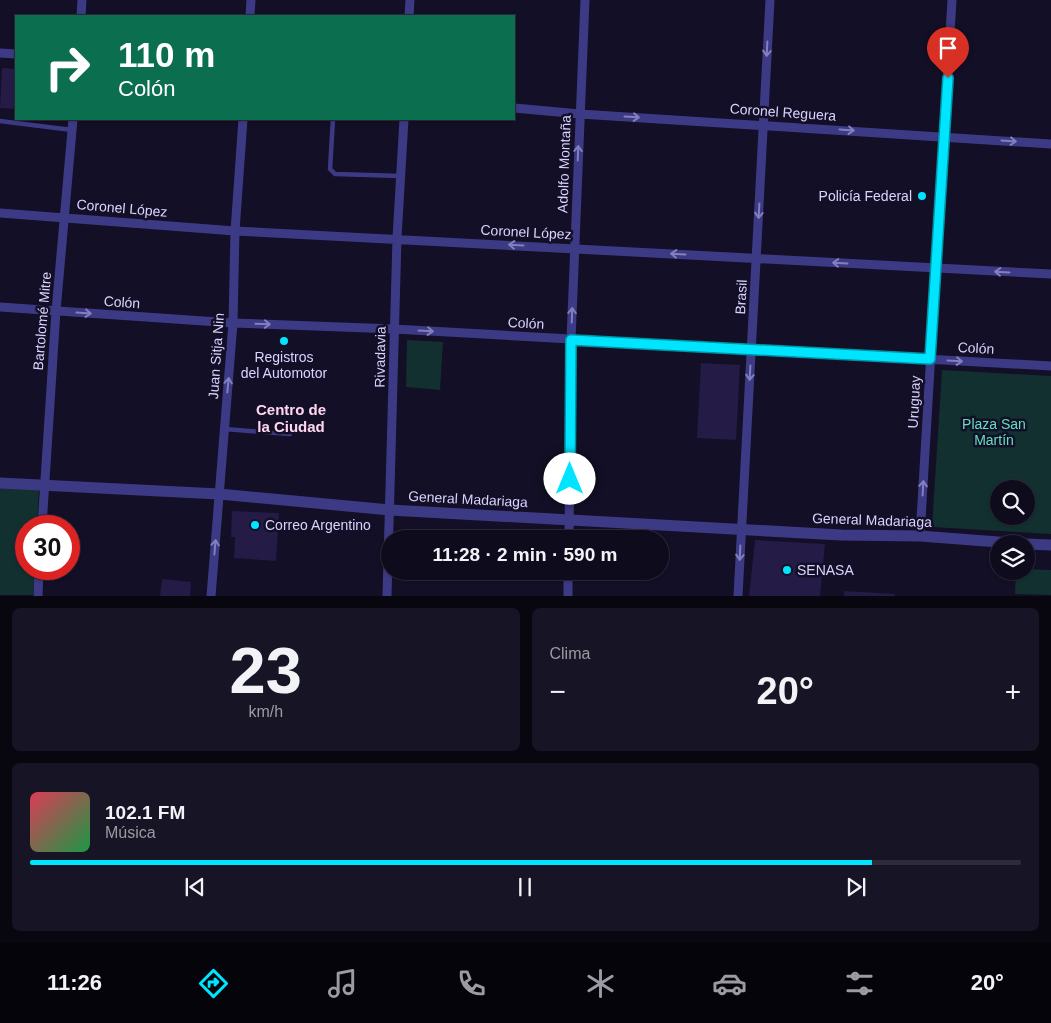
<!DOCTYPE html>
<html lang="es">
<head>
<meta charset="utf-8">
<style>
  :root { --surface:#0e0b1c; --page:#171425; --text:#f1f3f6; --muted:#9b9ba3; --line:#2e2b3b; --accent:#00e5ff }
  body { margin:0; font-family:Helvetica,sans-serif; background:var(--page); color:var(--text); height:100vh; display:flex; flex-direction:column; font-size:19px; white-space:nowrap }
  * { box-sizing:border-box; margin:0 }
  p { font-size:16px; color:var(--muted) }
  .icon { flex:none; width:28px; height:28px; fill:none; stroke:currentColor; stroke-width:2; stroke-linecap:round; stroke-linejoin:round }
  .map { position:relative; height:596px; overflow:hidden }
  .panel { display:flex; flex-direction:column; gap:12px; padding:12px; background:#08060f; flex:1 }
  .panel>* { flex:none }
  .top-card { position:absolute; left:15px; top:15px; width:500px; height:105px; border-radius:0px; box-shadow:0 1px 4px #0004,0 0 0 1px var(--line); background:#0b6e4f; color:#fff; overflow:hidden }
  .tools { position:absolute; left:990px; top:480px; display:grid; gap:10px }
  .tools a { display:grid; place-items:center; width:45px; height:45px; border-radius:50%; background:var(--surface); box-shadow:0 1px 4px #0004,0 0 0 1px var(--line); font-size:25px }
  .speed { position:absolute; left:15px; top:515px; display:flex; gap:10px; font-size:25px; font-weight:700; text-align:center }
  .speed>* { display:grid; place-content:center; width:65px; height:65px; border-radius:50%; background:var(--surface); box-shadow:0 1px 4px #0004,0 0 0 1px var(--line); line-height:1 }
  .speed .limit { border:8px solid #d22; background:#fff; color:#111 }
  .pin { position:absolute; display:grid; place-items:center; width:42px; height:42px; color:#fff; margin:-51px -21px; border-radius:50% 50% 50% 0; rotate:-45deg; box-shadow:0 0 5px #0007 }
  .pin .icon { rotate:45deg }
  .me { position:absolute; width:55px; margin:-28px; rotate:0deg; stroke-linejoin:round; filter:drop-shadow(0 0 4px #0008) }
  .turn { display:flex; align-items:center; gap:18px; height:105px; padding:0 20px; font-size:22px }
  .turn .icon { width:65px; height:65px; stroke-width:2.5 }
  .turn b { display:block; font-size:35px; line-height:42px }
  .big { font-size:38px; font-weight:800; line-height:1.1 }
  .panel .tile { flex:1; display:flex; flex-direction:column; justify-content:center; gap:8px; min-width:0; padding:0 18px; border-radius:8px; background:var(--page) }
  .panel .dial { align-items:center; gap:0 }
  .dial b { font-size:65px; line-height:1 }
  .song { display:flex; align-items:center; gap:15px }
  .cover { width:60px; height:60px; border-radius:8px; background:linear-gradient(135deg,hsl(350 70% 55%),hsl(140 70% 35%)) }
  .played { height:5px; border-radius:2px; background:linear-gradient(90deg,var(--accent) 85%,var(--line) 85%) }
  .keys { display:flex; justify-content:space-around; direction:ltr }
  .heat { display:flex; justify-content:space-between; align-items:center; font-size:28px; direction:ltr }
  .panel .tiles { flex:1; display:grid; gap:12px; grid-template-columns:1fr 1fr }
  .tile:last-child { grid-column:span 2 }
  .trip { position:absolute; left:381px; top:530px; width:288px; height:50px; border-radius:25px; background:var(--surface); box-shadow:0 1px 4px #0004,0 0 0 1px var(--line); font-weight:800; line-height:50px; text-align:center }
  .tab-bar { display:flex; height:80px; justify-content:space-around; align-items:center; background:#06040b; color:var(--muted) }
  .tab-bar .icon { width:35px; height:35px }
  .tab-bar .on { color:var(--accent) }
  .tab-bar b { font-size:22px; color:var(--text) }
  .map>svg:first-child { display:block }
</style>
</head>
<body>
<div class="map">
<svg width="1051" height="596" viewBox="0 0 1051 596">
  <rect width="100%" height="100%" fill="#130f26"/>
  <!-- green -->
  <path fill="#12302f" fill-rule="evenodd" d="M407 340 443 342 440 390 406 387Z
    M942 370 1051 376V534L932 527ZM999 489H1026V516H999Z
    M0 487 39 490 37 526H26V569H35L33 595H0Z
    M1026 569 1051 570V595L1015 594 1016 571H1026Z"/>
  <!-- building -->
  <path fill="#241b47" d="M2 68 16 69V109L0 108Z
    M701 363 740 365 736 440 697 438Z
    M232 511 279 513 276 561 234 558 235 537H231Z
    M755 540 825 544 820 596H749Z
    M162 579 191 582 190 596H160Z
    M844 591 895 594V596H844Z"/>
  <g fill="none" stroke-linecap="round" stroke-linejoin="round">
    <!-- service -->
    <path stroke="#3d3a85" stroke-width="4.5" d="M333 119 330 169 335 174 401 176
      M0 121 72 130
      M225 429 290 434"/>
    <!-- minor -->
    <path stroke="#3d3a85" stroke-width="9" d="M81 16 82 0
      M250 16 251 0
      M409 16 410 0
      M0 53 16 54
      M514 108 580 114 1051 144
      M0 213 235 231 1051 274
      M0 307 233 323 394 329 1051 366
      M42 526 56 311 73 119
      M920 536 952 0
      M569 539 571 340 585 0
      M38 596 39 569
      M211 596 233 323 235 231 243 119
      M387 596 397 238 404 119
      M568 596V571
      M738 596 770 0"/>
    <!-- tertiary -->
    <path stroke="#3d3a85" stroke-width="11" d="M0 483 219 494 390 510 841 535 920 536 1025 544
      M1026 544 1051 545"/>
  </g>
  <!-- one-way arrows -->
  <defs><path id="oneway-shaft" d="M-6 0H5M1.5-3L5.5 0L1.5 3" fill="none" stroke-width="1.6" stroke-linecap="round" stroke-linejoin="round" transform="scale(1.25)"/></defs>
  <g stroke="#837fbc">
    <use href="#oneway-shaft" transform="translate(767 49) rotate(93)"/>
    <use href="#oneway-shaft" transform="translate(632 117) rotate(3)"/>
    <use href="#oneway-shaft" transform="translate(847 130) rotate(4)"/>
    <use href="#oneway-shaft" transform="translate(1009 141) rotate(4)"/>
    <use href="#oneway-shaft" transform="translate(578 153) rotate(-88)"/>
    <use href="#oneway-shaft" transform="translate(759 211) rotate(93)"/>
    <use href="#oneway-shaft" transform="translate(516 245) rotate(-177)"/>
    <use href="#oneway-shaft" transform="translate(678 254) rotate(-177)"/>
    <use href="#oneway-shaft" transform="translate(840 263) rotate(-177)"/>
    <use href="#oneway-shaft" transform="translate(1002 272) rotate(-177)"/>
    <use href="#oneway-shaft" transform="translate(84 313) rotate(4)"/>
    <use href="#oneway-shaft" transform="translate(572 315) rotate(-88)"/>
    <use href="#oneway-shaft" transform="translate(263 324) rotate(2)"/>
    <use href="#oneway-shaft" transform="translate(426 331) rotate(3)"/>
    <use href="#oneway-shaft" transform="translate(955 361) rotate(3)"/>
    <use href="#oneway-shaft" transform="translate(750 373) rotate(93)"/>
    <use href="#oneway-shaft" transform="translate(228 385) rotate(-85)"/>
    <use href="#oneway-shaft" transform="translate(923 488) rotate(-87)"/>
    <use href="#oneway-shaft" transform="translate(215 547) rotate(-85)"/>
    <use href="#oneway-shaft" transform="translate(740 553) rotate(93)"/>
  </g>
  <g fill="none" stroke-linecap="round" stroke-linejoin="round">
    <!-- route casing -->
    <g stroke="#0095a6" stroke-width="12">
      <path id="route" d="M570 479 571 340 930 359 948 78"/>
    </g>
    <!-- route -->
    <use href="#route" stroke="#00e5ff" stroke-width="9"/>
  </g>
  <!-- markers -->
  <g fill="#00e5ff" stroke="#130f26" stroke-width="2">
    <circle cx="922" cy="196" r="5"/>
    <circle cx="284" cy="341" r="5"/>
    <circle cx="255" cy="525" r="5"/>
    <circle cx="787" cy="570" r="5"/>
  </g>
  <g text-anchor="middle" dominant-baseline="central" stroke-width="5" stroke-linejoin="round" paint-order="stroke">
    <!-- street labels -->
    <g font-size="14" fill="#d9d4ff" stroke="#130f26">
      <text transform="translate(783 112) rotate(4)">Coronel Reguera</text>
      <text transform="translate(564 164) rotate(-88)">Adolfo Montaña</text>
      <text transform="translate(122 208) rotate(5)">Coronel López</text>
      <text transform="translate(526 232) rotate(3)">Coronel López</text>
      <text transform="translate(741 297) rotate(-87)">Brasil</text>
      <text transform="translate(122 302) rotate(4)">Colón</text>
      <text transform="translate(42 321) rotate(-85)">Bartolomé Mitre</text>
      <text transform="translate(526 323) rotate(3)">Colón</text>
      <text transform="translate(976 348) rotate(3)">Colón</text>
      <text transform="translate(216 356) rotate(-86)">Juan Sitja Nin</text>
      <text transform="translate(380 357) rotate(-89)">Rivadavia</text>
      <text transform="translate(914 402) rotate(-87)">Uruguay</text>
      <text transform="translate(468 499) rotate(3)">General Madariaga</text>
      <text transform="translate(872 520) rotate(2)">General Madariaga</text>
    </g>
    <!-- poi labels -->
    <g font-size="14" fill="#d9d4ff" stroke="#130f26" text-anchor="start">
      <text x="912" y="196" text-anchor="end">Policía Federal</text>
      <text x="284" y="357" text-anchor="middle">Registros<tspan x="284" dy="16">del Automotor</tspan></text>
      <text x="265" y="525">Correo Argentino</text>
      <text x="797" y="570">SENASA</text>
    </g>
    <!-- park labels -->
    <g font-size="14" fill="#5fe0c0" stroke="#130f26">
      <text x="994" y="424">Plaza San<tspan x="994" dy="16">Martín</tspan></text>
    </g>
    <!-- neighbourhood labels -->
    <g font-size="15" font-weight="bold" fill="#ffd6f0" stroke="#130f26">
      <text x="291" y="409">Centro de<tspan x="291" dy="17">la Ciudad</tspan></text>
    </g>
  </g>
</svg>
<div class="tools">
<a><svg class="icon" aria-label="search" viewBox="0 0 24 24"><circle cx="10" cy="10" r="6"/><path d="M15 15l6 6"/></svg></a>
<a><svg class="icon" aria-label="layers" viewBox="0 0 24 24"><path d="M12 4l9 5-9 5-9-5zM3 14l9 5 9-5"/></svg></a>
</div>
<div class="speed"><div class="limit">30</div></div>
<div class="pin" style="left:948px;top:78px;background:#d93025"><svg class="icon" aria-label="arrive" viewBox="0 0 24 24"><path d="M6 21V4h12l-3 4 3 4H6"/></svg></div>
<svg class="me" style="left:570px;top:479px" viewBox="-20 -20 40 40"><circle r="19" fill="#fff"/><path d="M0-13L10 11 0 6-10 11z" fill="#00e5ff"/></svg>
<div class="trip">11:28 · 2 min · 590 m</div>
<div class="top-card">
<div class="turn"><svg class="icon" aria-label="right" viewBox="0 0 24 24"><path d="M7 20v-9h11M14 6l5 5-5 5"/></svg><div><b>110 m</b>Colón</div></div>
</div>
</div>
<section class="panel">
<div class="tiles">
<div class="tile dial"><b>23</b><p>km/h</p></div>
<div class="tile"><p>Clima</p>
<div class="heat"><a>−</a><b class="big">20°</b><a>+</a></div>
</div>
<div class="tile">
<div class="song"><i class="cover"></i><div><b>102.1 FM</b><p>Música</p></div></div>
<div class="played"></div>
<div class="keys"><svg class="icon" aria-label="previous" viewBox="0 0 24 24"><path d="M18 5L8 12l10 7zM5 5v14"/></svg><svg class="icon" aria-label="pause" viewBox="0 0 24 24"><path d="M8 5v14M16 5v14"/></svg><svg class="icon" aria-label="next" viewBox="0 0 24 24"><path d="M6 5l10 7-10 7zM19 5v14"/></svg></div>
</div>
</div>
</section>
<nav class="tab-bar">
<b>11:26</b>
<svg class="icon on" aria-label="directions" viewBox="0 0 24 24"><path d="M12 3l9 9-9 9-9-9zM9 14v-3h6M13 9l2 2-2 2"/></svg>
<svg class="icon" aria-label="music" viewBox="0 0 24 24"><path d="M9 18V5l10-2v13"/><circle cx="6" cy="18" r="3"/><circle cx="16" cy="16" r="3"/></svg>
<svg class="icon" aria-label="phone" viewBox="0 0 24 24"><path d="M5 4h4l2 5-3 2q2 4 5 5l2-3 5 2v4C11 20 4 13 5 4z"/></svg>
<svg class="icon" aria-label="climate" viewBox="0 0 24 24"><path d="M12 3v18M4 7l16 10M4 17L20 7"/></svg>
<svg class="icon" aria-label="car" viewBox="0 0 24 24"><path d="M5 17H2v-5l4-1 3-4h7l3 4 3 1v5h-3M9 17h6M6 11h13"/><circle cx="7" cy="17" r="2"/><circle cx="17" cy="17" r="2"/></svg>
<svg class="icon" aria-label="filters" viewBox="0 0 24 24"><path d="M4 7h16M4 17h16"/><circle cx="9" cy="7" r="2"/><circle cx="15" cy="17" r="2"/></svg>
<b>20°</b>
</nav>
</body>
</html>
